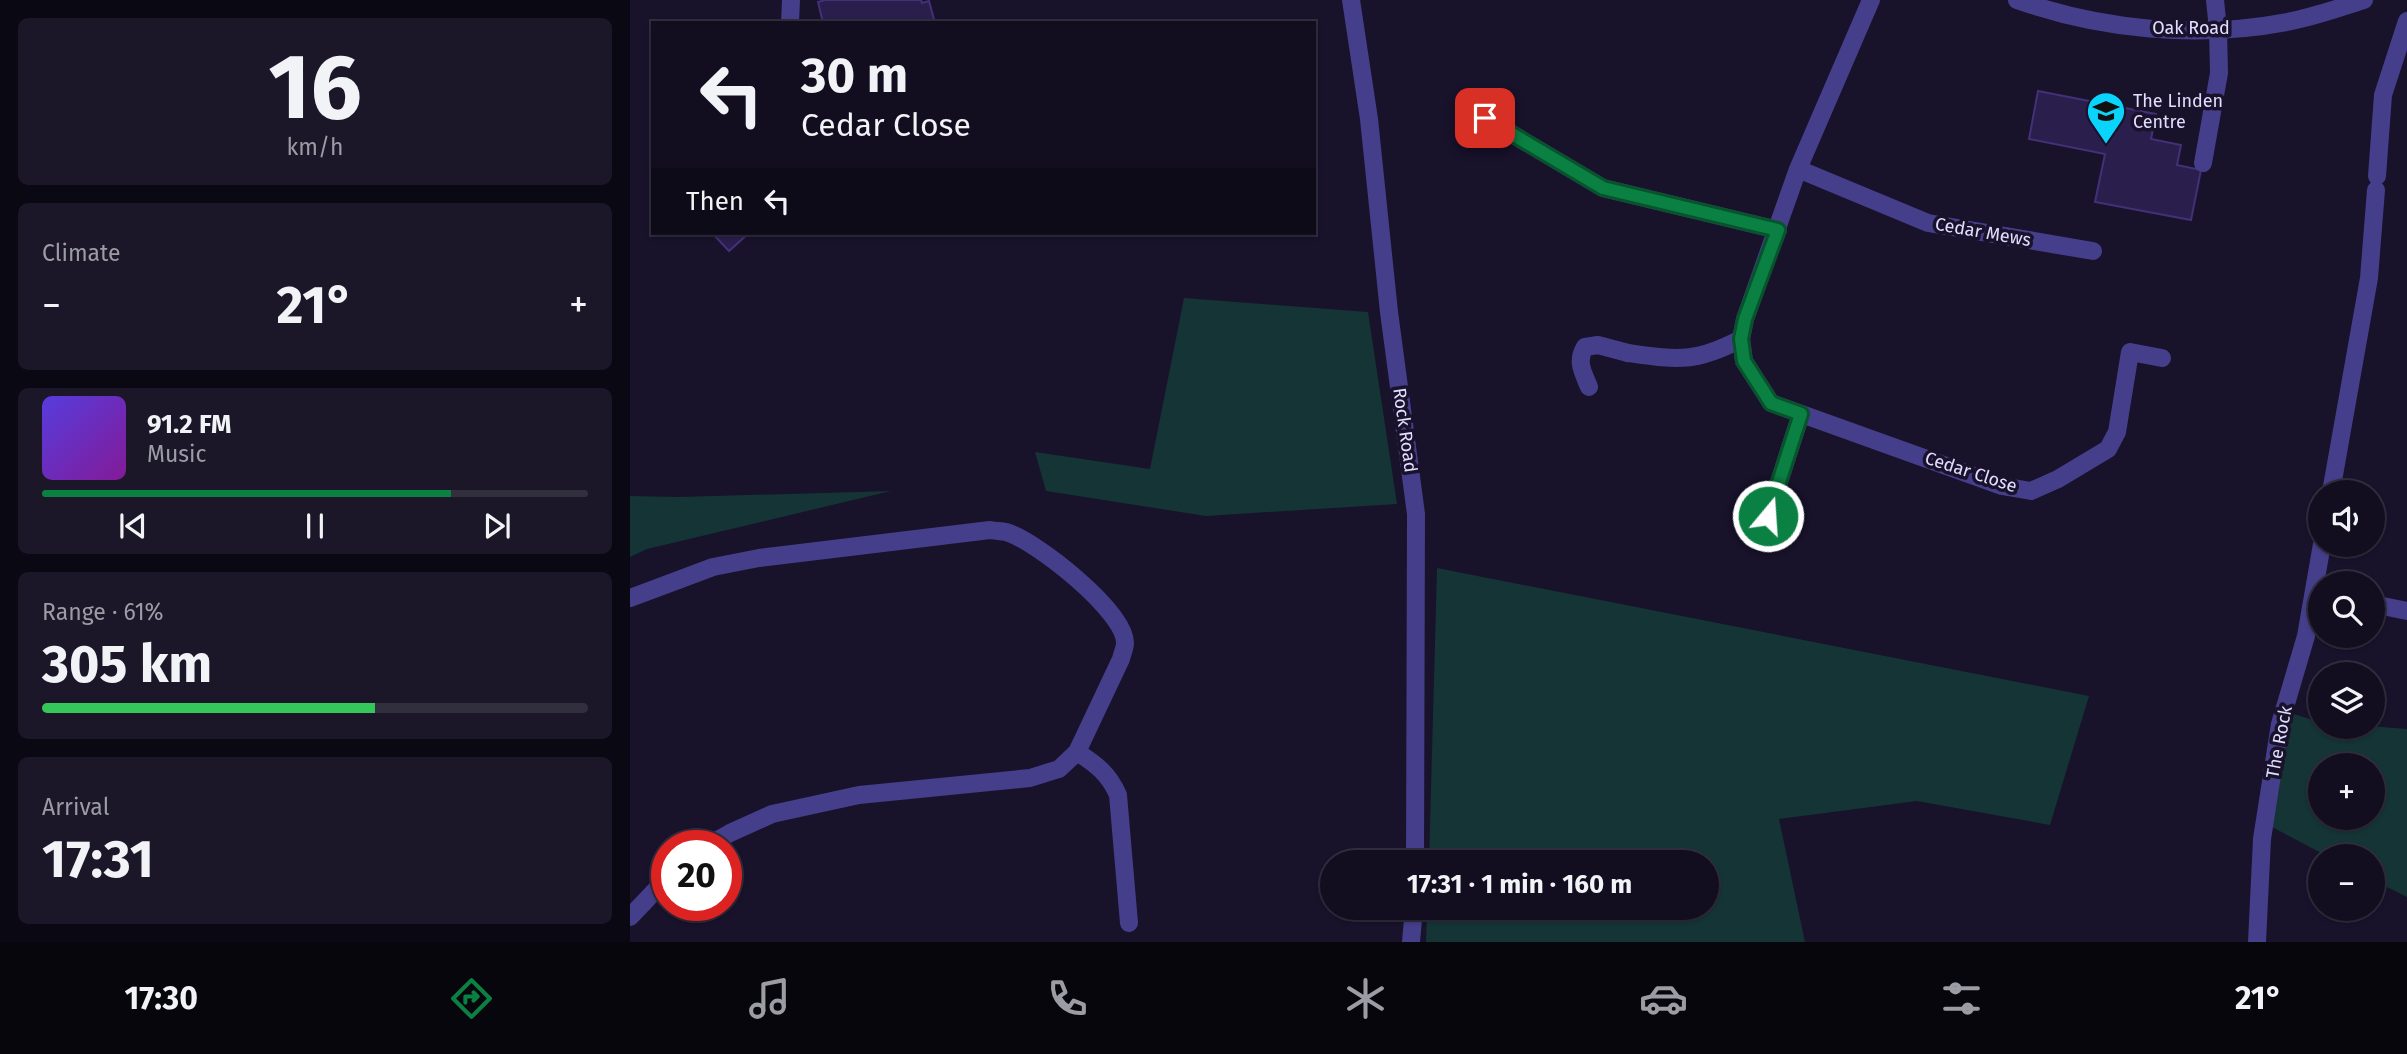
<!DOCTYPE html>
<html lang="en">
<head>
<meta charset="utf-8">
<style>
  :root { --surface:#120e20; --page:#1b1729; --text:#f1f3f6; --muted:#9c9ca5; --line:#312e3e; --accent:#0b8043 }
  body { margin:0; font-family:"Fira Sans",sans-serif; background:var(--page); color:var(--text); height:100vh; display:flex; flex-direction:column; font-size:26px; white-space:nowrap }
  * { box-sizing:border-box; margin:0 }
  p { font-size:23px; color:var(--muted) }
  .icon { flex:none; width:38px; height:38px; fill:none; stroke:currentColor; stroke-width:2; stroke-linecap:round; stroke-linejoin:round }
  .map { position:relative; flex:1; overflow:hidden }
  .sheet { display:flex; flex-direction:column; gap:18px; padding:18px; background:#0a0812; width:630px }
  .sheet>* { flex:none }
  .hud { position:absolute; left:21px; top:21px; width:665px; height:214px; border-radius:0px; box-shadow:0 2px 5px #0004,0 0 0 2px var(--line); background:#120e20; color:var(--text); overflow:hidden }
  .tools { position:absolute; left:1678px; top:480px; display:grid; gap:14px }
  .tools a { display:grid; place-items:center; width:77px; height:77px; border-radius:50%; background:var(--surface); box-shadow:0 2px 5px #0004,0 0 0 2px var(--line); font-size:35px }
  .speed { position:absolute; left:21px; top:830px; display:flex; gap:14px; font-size:35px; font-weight:700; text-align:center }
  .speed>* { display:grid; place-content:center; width:91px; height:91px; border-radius:50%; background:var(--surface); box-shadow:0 2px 5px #0004,0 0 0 2px var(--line); line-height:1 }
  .speed .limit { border:10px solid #d22; background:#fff; color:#111 }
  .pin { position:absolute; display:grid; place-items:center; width:60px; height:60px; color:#fff; margin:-30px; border-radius:14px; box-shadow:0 4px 10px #0006 }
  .me { position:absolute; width:77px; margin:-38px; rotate:18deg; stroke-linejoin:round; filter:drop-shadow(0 0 5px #0008) }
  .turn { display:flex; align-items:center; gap:24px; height:147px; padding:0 35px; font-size:32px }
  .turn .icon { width:91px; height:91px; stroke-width:2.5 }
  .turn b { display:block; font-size:49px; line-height:60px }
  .then { display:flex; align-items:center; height:66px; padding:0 35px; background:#0003; gap:14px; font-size:26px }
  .big { font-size:52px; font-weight:700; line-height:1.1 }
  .sheet .tile { flex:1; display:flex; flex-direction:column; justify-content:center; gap:10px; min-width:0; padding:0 24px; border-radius:10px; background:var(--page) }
  .sheet .dial { align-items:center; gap:0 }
  .dial b { font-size:91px; line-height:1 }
  .song { display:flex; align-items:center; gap:21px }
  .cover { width:84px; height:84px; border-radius:10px; background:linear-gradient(135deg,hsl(250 70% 55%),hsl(290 70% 35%)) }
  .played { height:7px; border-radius:4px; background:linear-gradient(90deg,var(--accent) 75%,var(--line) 75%) }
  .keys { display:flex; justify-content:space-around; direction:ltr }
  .heat { display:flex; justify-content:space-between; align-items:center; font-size:38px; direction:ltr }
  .charge { height:10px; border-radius:5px; background:linear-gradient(90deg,#34c759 61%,var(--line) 0) }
  .trip { position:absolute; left:690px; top:850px; width:399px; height:70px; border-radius:35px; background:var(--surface); box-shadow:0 2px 5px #0004,0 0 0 2px var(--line); font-weight:700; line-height:70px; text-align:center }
  .tab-bar { display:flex; height:112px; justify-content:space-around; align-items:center; background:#07060d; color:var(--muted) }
  .tab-bar .icon { width:49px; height:49px }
  .tab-bar .selected { color:var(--accent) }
  .tab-bar b { font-size:32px; color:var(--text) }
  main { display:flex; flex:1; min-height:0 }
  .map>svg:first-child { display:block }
</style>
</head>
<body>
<main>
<section class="sheet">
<div class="tile dial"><b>16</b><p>km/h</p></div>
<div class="tile"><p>Climate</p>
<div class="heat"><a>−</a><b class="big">21°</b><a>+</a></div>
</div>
<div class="tile">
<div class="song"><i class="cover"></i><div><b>91.2 FM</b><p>Music</p></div></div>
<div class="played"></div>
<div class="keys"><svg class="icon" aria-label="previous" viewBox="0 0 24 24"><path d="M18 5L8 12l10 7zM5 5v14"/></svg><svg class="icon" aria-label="pause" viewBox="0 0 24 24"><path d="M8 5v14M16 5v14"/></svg><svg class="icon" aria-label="next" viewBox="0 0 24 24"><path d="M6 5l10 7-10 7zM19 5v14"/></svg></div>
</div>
<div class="tile"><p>Range · 61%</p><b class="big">305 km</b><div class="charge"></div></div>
<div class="tile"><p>Arrival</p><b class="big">17:31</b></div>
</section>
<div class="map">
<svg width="1777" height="942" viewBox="0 0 1777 942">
  <rect width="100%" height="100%" fill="#18122b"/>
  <!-- green -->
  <path fill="#153435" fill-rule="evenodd" d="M554 298 738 312 767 504 576 516 416 491 405 452 520 469Z
    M261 491 17 549 0 557V496L49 497Z
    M807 568 1459 696 1420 825 1287 801 1149 819 1175 942H796L797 908H1076V863H799Z
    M1660 713 1690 722V726H1739L1777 729V897L1743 880V856H1697L1642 827ZM1690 765H1743V817H1690Z"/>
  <!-- building -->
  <path fill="#2a1e4c" stroke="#433078" stroke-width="2" d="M195 0H291L292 3 299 1 305 23H193L188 2Z
    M1408 91 1526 114 1521 139 1551 145 1547 165 1571 170 1561 220 1465 202 1475 154 1399 139Z
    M82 233H119L99 251Z"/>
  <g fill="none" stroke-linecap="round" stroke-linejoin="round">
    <!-- service -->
    <path stroke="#453e8a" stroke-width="18" d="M160 23 161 0
      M1573 163 1589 73 1588 29
      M959 387C953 372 946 362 955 347L968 345 998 353
      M1138 516 1171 414
      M1743 604 1777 611"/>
    <!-- minor -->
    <path stroke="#453e8a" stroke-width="18" d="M1241 0 1168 169 1115 319 1111 339 1114 361 1141 403 1372 486 1401 491 1428 479 1478 449 1487 432 1500 352 1532 358
      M1387 0C1472 30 1567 39 1657 22 1684 17 1709 8 1734 0
      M1585 0 1588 29
      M855 118 973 188 1148 230
      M1168 169 1298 223 1463 251
      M1747 176 1753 95 1777 21
      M998 353C1048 360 1065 363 1111 339
      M1701 492 1739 278 1746 190
      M0 598 83 567 129 558 360 530C365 531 371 531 376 532 405 540 495 611 495 643 495 648 492 654 491 659L447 752 429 769 400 778 229 795 142 814 100 833 79 845
      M447 752C466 764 479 774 488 795L499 923
      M0 917 37 878
      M1627 942 1632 839 1650 724 1676 636 1692 544"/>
    <!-- tertiary -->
    <path stroke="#453e8a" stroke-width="18" d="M721 0 739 119 759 312 786 514 785 863
      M781 942 784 908"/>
  </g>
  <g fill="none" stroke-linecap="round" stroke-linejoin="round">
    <!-- route casing -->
    <g stroke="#07532c" stroke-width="18">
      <path id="route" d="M855 118 973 188 1148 230 1115 319 1111 339 1114 361 1141 403 1171 414 1138 516"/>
    </g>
    <!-- route -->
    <use href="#route" stroke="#0b8043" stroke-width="12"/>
  </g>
  <!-- icons -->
  <defs>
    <g id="school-pin" transform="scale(2.0125)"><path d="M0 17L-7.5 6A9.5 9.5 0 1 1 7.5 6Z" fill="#0bd4fc" stroke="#18122b"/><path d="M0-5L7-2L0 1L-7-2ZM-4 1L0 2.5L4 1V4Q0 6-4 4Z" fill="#111"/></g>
  </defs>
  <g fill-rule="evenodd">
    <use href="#school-pin" x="1476" y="111"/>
  </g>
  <g text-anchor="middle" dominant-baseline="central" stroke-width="7" stroke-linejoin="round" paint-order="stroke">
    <!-- street labels -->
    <g font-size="18" fill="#e3ddff" stroke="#18122b">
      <text x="1561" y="28">Oak Road</text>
      <text transform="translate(1353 232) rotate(10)">Cedar Mews</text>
      <text transform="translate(775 430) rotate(82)">Rock Road</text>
      <text transform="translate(1341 472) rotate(18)">Cedar Close</text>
      <text transform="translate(1649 742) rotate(-79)">The Rock</text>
    </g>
    <!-- poi labels -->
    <g font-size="18" fill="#e3ddff" stroke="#18122b" text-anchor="start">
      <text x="1503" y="101">The Linden<tspan x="1503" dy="21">Centre</tspan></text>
    </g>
  </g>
</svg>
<div class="tools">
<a><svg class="icon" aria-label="sound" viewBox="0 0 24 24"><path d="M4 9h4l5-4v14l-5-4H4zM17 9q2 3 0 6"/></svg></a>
<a><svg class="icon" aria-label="search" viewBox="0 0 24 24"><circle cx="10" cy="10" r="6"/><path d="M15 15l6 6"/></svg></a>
<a><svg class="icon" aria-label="layers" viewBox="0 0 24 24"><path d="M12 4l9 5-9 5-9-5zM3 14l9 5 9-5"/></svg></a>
<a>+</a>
<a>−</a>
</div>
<div class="speed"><div class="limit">20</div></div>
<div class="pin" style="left:855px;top:118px;background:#d93025"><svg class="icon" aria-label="arrive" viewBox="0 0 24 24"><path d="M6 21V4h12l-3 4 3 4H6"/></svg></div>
<svg class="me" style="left:1138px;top:516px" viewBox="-20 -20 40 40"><circle r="17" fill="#0b8043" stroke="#fff" stroke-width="3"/><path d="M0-11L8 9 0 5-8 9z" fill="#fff"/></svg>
<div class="trip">17:31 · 1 min · 160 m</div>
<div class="hud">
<div class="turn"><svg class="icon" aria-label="left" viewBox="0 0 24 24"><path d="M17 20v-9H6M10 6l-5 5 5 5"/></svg><div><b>30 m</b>Cedar Close</div></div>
<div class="then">Then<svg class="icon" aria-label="left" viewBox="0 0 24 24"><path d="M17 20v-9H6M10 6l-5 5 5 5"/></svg></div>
</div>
</div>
</main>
<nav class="tab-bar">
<b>17:30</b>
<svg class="icon selected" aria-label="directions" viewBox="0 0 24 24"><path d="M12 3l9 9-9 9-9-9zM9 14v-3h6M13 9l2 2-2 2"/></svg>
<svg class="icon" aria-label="music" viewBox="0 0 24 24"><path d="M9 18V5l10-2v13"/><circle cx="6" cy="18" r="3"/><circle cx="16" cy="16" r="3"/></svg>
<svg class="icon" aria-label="phone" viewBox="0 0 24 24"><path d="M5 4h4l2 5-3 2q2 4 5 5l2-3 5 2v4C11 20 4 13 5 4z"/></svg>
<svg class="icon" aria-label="climate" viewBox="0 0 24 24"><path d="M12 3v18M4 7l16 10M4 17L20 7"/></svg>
<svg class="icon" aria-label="car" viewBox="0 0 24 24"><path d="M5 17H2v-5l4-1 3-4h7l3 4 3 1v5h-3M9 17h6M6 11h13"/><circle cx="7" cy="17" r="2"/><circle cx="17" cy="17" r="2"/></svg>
<svg class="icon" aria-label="filters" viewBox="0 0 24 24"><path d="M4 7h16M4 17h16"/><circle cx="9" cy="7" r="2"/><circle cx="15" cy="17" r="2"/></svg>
<b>21°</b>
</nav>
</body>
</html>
